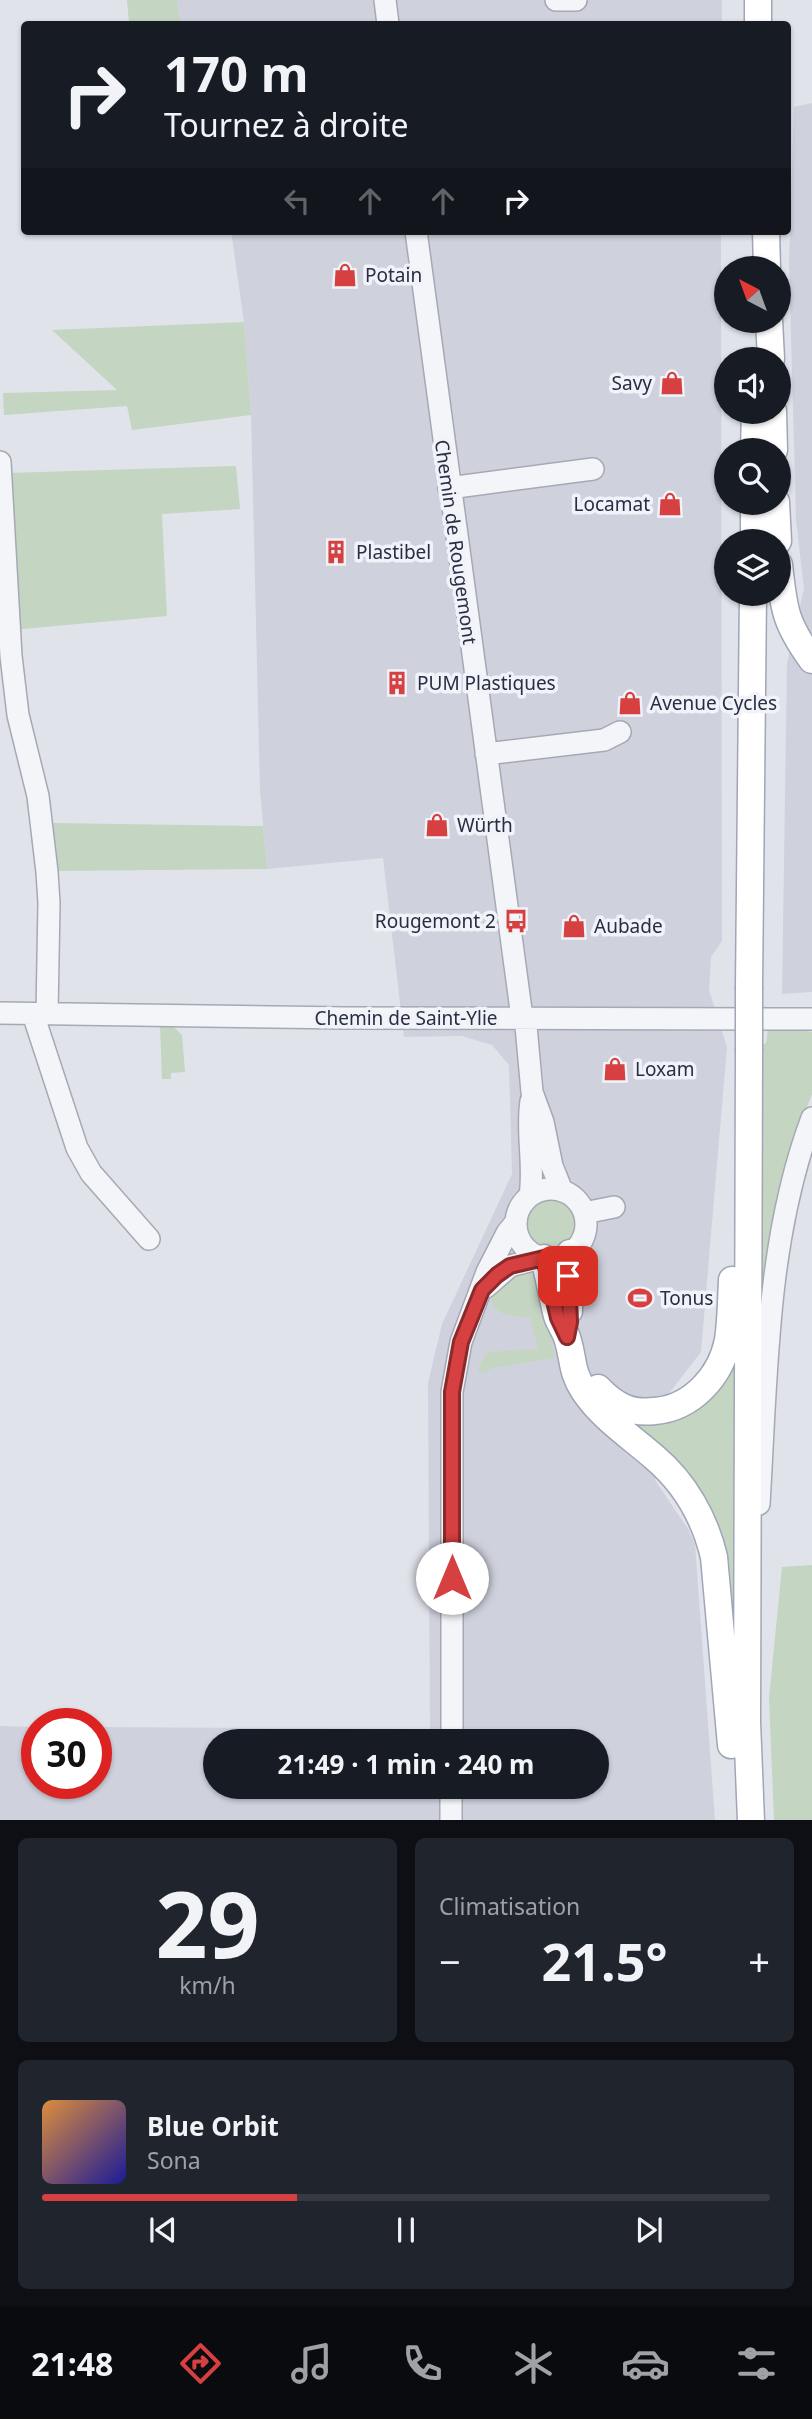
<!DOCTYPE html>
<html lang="fr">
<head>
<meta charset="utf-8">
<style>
  :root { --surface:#171b24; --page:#20242c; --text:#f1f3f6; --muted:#9ea1a6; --line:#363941; --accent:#d64040 }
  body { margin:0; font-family:"Noto Sans",sans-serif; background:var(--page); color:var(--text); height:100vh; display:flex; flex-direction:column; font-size:26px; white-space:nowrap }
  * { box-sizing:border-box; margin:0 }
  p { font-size:23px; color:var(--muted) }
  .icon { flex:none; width:38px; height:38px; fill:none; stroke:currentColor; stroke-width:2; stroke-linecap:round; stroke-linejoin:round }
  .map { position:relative; height:1820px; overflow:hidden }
  .drawer { display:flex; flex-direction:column; gap:18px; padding:18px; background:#0d0f14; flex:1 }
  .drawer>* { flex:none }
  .top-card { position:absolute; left:21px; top:21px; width:770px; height:214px; border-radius:7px; box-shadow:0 2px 5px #0004; background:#171b24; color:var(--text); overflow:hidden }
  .needle { width:46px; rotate:319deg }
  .buttons { position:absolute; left:714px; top:256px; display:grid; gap:14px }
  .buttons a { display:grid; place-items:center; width:77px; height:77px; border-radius:50%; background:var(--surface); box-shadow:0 2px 5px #0004; font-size:35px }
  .speed { position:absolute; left:21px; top:1708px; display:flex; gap:14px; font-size:35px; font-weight:700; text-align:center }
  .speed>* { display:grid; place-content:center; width:91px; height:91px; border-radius:50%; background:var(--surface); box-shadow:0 2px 5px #0004; line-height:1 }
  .speed .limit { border:10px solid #d22; background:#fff; color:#111 }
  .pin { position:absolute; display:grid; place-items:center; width:60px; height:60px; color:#fff; margin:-30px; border-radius:14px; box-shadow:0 4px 10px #0006 }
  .me { position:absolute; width:77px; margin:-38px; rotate:0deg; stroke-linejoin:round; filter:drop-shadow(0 0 5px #0008) }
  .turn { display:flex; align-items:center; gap:24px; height:147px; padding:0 28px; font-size:32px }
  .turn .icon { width:91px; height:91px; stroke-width:2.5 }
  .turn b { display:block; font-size:49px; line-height:60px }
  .lanes { display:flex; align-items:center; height:66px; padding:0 28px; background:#0003; justify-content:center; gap:35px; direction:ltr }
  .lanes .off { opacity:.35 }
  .big { font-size:52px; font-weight:700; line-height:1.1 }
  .drawer .tile { flex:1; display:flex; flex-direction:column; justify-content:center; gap:10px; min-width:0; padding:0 24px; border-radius:10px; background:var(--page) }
  .drawer .dial { align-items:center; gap:0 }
  .dial b { font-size:91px; line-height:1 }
  .song { display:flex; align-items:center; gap:21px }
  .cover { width:84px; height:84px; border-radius:10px; background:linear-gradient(135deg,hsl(30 70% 55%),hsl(240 70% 35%)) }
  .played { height:7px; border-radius:4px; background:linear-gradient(90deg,var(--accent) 35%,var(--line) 35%) }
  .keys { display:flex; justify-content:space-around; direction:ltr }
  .heat { display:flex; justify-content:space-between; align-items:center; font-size:38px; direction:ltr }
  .drawer .tiles { flex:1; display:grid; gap:18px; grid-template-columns:1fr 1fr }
  .tile:last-child { grid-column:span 2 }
  .trip { position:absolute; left:203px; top:1729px; width:406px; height:70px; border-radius:35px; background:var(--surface); box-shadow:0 2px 5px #0004; font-weight:700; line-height:70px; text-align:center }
  .dock { display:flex; height:112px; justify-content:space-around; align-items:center; background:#090b0e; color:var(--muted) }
  .dock .icon { width:49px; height:49px }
  .dock .on { color:var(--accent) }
  .dock b { font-size:32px; color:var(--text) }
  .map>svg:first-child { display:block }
</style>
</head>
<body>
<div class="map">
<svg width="812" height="1821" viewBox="0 0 812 1821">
  <rect width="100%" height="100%" fill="#e1e3eb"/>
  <!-- built -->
  <path fill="#cfd2dd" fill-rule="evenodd" d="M177 0H722V24H181Z
    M812 103V992L782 994 787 663 804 589 796 520 789 262 794 107Z
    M231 231H721L722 941 711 957 709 990 727 1047 701 1352 670 1392 655 1480 688 1529 695 1544 715 1820 0 1821V1726L37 1727V1783H96V1727L430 1729 428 1383 442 1324 512 1174 509 1065 492 1045 462 1036 404 1037 383 858 267 869 260 791 251 415 244 322ZM215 1741H597V1787H215Z"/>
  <!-- green -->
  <path fill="#c4d5c2" d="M127 0H177L181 24H129Z
    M244 322 251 415 132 430 127 406 4 415 3 393 117 390 52 330Z
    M236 466 240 509 162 514 167 616 11 630 7 473Z
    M52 823 263 826 267 869 58 871Z
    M68 1022 171 1024 182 1035 185 1072 171 1073V1079H162L160 1026Z
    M768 1029 802 1030 812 1032V1094L800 1126 761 1311 760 1046 766 1043Z
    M523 1224a27 27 0 1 1 54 0a27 27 0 1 1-54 0Z
    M528 1271 541 1279 555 1358 492 1368 483 1373 478 1371 483 1358 489 1352 538 1349 530 1317C510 1316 492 1317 490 1292L506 1275Z
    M736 1342 735 1689 721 1566 627 1419 650 1418Z
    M812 1565V1820H774L769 1698 782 1567Z"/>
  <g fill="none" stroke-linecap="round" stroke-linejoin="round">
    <!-- minor casing -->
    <g stroke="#a6a9b5" stroke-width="24">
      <path id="minor" d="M385 0 388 24
        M556 0H576
        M416 231 521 1010 526 1026 532 1092 543 1122 552 1166 562 1191
        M0 462 11 656 18 715 38 796 47 872 49 903 47 1014
        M449 488 593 469
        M486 754 604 740 620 732
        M0 1013 347 1018 812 1019
        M33 1014 77 1148 91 1173 149 1239
        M516 1224a35 35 0 1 1 70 0a35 35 0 1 1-70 0Z
        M530 1196C535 1164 526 1133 531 1101
        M584 1213 614 1207
        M486 1287 510 1266 541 1258
        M759 1504C767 1374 766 1241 812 1118
        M452 1741V1392L461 1342 487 1272 507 1233 516 1222
        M451 1821V1787"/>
    </g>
    <!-- major casing -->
    <g stroke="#a0a5b7" stroke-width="29">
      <path id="major" d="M758 0V24
        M766 231 767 268
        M769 320 771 359
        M773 411 774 450
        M754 450 755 411
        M776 502 778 541
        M754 541V502
        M779 565C784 610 785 623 812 660
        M749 986 753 593
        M749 1051 747 1722 751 1821
        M544 1258C549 1277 552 1297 557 1316 560 1325 566 1332 568 1341 574 1361 571 1371 584 1391 602 1418 630 1436 654 1457 685 1483 705 1519 714 1557L731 1745
        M569 1311 570 1253
        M598 1388C615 1406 631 1414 655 1411 692 1408 721 1376 728 1340 731 1320 731 1300 732 1280"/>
    </g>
    <!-- minor -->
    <use href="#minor" stroke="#f4f5f8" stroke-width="21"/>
    <!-- major -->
    <use href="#major" stroke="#fff" stroke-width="26"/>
    <!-- major-bridge casing -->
    <g stroke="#a0a5b7" stroke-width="29" stroke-linecap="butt">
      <path id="major-bridge" d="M749 1051V986"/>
    </g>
    <!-- major-bridge -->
    <use href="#major-bridge" stroke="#fff" stroke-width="26"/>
  </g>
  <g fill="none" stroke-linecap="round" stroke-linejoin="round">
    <!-- route casing -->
    <g stroke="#8b2a2a" stroke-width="18">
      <path id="route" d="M452 1578V1392L461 1342 482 1290 497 1275 510 1266 544 1258 558 1318 567 1337 570 1322 568 1276"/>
    </g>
    <!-- route -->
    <use href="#route" stroke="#d64040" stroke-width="12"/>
  </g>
  <!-- icons -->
  <defs>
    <g id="shop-bare" transform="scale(1.89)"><path d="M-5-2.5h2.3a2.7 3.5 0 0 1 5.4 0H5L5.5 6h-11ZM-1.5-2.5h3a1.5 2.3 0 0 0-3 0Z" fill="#d64040" stroke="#f1f3f8" stroke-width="2.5" paint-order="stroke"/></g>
    <g id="building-bare" transform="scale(1.89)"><path d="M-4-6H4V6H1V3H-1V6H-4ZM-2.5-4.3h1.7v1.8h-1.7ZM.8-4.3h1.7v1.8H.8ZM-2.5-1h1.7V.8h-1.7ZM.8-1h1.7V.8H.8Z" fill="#d64040" stroke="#f1f3f8" stroke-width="2.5" paint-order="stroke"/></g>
    <g id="bus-bare" transform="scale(1.89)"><path d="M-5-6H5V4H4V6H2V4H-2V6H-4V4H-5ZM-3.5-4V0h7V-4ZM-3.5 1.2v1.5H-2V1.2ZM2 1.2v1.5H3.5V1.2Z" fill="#d64040" stroke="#f1f3f8" stroke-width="2.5" paint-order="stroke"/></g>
    <g id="stadium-bare" transform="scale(1.89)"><path d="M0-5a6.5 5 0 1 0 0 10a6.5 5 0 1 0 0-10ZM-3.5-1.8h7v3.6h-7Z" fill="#d64040" stroke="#f1f3f8" stroke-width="2.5" paint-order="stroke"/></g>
  </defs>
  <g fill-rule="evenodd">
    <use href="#shop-bare" x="345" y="275"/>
    <use href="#shop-bare" x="672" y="383"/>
    <use href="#shop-bare" x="670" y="504"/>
    <use href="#building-bare" x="336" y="552"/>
    <use href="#building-bare" x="397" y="683"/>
    <use href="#shop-bare" x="630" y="703"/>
    <use href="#shop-bare" x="437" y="825"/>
    <use href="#bus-bare" x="516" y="921"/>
    <use href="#shop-bare" x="574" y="926"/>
    <use href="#shop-bare" x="615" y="1069"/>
    <use href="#stadium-bare" x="640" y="1298"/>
  </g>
  <g text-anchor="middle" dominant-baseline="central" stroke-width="7" stroke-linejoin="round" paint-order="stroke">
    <!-- poi labels -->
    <g font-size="19" fill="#282e43" stroke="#f1f3f8" text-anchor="start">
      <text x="365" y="275">Potain</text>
      <text x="652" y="383" text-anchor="end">Savy</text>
      <text x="650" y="504" text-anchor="end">Locamat</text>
      <text x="356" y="552">Plastibel</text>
      <text x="417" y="683">PUM Plastiques</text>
      <text x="650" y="703">Avenue Cycles</text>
      <text x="457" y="825">Würth</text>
      <text x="496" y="921" text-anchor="end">Rougemont 2</text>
      <text x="594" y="926">Aubade</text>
      <text x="635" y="1069">Loxam</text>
      <text x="660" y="1298">Tonus</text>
    </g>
    <!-- street labels -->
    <g font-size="19" fill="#282e43" stroke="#f1f3f8">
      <text transform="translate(456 542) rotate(82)">Chemin de Rougemont</text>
      <text x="406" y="1018">Chemin de Saint-Ylie</text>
    </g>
  </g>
</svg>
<div class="buttons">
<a><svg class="needle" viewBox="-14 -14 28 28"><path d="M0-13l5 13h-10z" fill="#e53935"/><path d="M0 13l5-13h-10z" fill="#9ea1a6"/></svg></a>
<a><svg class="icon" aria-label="sound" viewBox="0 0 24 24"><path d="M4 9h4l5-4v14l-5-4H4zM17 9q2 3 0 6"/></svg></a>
<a><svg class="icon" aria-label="search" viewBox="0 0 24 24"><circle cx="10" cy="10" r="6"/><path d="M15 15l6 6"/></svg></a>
<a><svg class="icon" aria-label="layers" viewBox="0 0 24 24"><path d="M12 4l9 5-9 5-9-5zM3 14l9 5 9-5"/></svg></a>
</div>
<div class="speed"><div class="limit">30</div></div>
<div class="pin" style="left:568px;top:1276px;background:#d93025"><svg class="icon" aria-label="arrive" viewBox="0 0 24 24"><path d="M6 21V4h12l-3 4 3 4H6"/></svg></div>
<svg class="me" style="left:452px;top:1578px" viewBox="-20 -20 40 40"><circle r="19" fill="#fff"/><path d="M0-13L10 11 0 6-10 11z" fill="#d64040"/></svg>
<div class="trip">21:49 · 1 min · 240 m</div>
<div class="top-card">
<div class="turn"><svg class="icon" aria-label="right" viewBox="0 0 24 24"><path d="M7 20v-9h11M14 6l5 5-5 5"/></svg><div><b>170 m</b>Tournez à droite</div></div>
<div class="lanes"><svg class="icon off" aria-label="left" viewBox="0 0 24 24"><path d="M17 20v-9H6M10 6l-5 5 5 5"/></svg><svg class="icon off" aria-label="ahead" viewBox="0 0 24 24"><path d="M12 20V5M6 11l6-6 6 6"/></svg><svg class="icon off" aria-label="ahead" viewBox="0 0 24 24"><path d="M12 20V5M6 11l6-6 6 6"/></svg><svg class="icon" aria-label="right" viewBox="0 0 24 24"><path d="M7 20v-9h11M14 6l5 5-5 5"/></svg></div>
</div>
</div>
<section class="drawer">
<div class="tiles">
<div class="tile dial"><b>29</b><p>km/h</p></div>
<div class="tile"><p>Climatisation</p>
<div class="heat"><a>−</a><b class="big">21.5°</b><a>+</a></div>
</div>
<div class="tile">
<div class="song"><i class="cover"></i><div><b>Blue Orbit</b><p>Sona</p></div></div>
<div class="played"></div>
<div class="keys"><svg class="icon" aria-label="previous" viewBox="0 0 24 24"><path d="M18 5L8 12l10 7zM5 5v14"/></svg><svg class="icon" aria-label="pause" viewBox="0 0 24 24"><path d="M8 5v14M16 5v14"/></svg><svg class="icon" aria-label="next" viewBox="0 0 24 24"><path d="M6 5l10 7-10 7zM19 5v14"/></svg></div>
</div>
</div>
</section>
<nav class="dock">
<b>21:48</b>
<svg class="icon on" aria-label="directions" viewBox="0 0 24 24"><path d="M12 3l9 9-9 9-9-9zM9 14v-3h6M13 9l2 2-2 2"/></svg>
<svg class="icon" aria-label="music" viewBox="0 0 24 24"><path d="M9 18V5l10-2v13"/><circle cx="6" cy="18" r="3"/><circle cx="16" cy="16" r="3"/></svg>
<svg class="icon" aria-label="phone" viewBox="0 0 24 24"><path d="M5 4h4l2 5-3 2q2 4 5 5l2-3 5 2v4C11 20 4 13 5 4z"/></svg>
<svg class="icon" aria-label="climate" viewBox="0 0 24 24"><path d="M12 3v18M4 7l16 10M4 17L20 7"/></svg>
<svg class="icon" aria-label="car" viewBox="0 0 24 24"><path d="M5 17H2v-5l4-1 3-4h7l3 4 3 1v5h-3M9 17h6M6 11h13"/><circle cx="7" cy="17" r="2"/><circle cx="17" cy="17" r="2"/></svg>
<svg class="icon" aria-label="filters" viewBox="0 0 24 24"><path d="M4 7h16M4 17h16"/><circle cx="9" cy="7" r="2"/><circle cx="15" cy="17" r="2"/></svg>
</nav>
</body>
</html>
